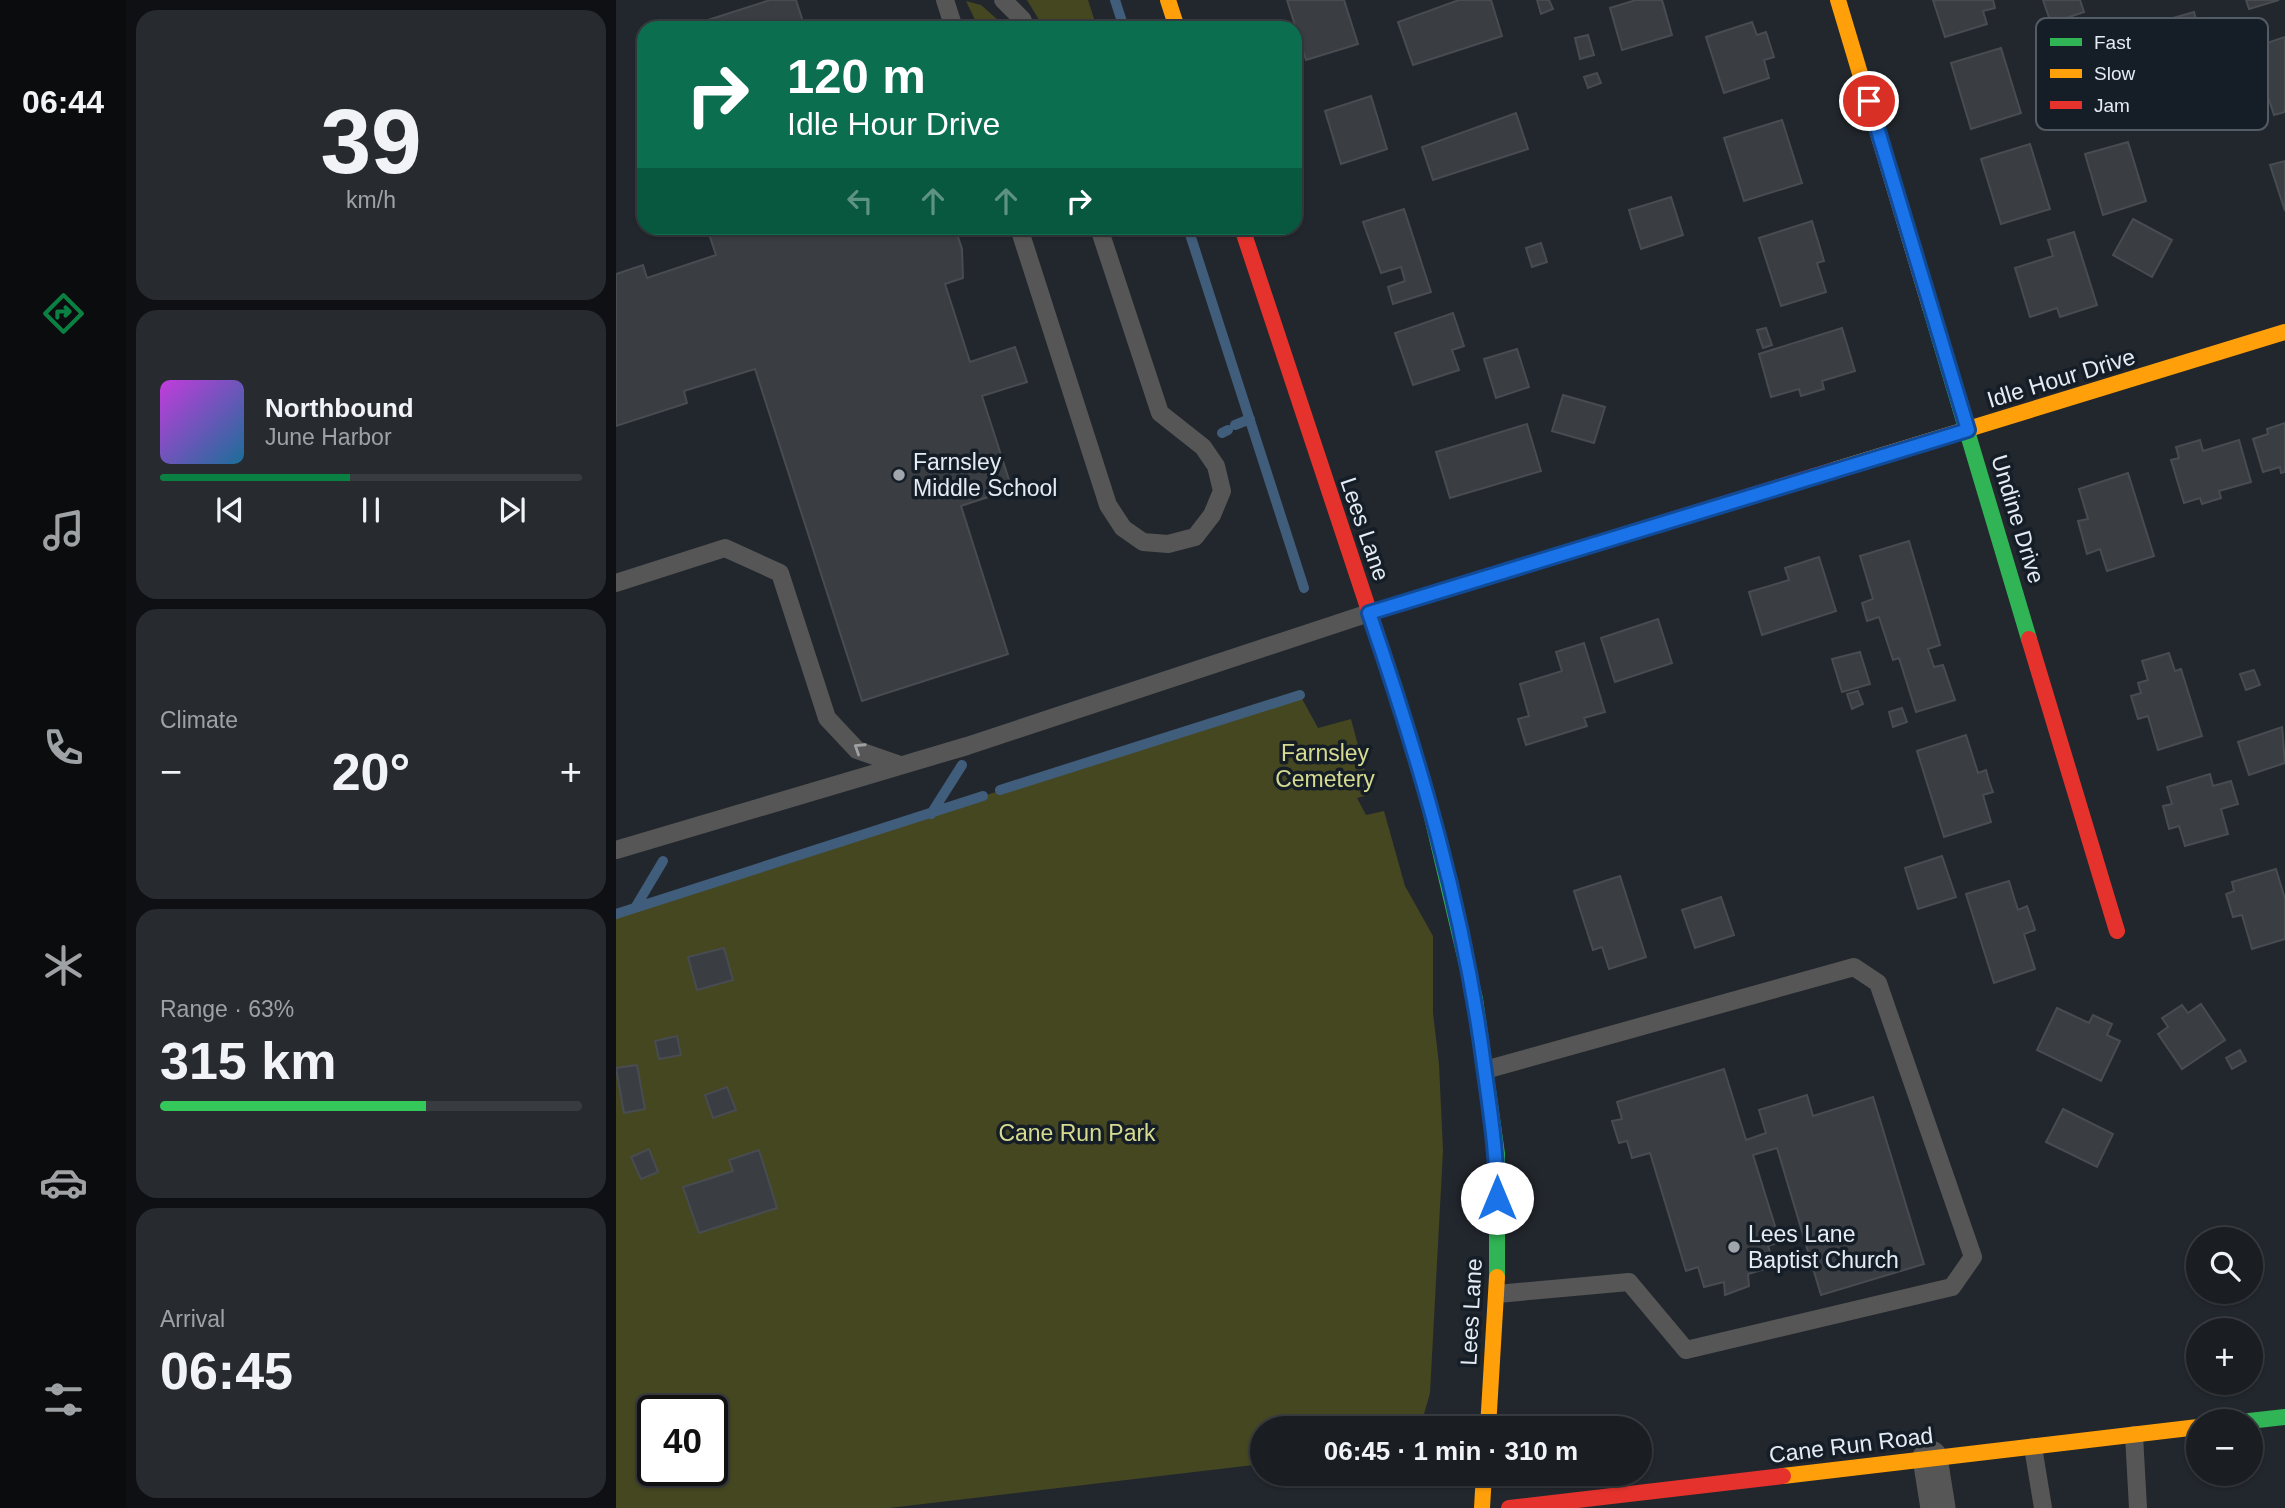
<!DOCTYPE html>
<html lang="en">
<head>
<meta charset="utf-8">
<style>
  :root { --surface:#1a1d22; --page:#272a2f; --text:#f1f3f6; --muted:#9fa2a5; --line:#383b40; --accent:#0b8043 }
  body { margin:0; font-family:Arial,sans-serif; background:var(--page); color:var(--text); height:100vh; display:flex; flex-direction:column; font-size:26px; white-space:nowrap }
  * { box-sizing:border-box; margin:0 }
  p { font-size:23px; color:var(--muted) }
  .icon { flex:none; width:38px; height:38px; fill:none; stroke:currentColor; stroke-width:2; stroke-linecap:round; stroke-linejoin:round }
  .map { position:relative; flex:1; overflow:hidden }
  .sheet { display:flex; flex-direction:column; gap:10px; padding:10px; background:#0e1013; width:490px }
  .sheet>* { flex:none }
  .top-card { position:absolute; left:21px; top:21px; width:665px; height:214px; border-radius:21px; box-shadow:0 2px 5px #0004,0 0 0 2px var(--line); background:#0b6e4f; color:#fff; overflow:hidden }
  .buttons { position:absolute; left:1570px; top:1227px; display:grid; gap:14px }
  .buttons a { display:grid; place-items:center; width:77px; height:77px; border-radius:50%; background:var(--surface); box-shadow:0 2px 5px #0004,0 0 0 2px var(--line); font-size:35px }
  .speed { position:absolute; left:21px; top:1395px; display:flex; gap:14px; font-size:35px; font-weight:700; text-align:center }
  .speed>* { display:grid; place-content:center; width:91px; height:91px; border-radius:50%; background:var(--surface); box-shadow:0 2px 5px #0004,0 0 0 2px var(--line); line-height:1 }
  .speed .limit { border:4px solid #111; border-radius:10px; background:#fff; color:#111 }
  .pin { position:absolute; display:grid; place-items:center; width:60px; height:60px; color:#fff; margin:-30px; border:4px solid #fff; border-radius:50%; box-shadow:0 2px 7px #0007 }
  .me { position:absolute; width:77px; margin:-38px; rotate:0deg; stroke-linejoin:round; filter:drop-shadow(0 0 5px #0008) }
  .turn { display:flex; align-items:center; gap:24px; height:147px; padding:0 35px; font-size:32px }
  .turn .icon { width:91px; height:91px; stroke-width:2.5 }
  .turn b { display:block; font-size:49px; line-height:60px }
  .lanes { display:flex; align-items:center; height:66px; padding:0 35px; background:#0003; justify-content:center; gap:35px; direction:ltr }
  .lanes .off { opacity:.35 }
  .big { font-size:52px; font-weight:700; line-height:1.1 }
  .sheet .card { flex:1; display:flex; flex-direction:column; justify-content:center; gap:10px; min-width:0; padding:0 24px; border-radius:21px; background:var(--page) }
  .sheet .dial { align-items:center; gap:0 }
  .dial b { font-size:91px; line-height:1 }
  .song { display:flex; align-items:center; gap:21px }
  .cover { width:84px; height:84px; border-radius:10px; background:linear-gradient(135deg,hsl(290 70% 55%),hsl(200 70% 35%)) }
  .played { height:7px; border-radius:4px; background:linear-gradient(90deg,var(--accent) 45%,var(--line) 45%) }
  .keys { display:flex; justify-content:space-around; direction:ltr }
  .heat { display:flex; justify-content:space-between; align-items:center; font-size:38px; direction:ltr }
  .charge { height:10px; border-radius:5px; background:linear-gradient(90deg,#34c759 63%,var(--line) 0) }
  .trip { position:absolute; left:634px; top:1416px; width:402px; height:70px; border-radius:35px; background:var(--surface); box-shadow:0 2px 5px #0004,0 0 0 2px var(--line); font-weight:700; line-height:70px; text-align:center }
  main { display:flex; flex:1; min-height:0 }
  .dock { display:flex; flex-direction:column; width:126px; justify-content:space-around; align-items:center; background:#0a0c0e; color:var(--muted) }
  .dock .icon { width:49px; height:49px }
  .dock .on { color:var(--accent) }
  .dock b { font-size:32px; color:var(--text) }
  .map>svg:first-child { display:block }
</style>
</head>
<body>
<main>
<nav class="dock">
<b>06:44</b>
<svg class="icon on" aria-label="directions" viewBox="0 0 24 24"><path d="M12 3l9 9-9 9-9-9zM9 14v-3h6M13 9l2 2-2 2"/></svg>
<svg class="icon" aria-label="music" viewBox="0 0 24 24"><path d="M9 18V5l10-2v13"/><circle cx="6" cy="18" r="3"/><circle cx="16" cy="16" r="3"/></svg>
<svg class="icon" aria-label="phone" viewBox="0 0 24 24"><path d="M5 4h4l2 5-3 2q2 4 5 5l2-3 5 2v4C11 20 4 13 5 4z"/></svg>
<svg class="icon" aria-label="climate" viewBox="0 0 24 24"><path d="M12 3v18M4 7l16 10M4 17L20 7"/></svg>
<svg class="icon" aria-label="car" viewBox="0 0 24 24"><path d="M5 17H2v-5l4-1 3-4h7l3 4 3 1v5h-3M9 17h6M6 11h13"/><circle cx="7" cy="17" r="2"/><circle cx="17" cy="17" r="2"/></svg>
<svg class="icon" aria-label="filters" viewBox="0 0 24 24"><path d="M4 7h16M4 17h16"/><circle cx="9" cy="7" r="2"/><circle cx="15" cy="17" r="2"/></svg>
</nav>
<section class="sheet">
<div class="card dial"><b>39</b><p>km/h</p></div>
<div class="card">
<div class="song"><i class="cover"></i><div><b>Northbound</b><p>June Harbor</p></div></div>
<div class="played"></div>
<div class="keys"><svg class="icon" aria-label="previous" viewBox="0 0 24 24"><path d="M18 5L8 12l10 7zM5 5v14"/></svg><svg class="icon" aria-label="pause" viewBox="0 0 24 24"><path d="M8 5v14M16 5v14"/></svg><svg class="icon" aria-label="next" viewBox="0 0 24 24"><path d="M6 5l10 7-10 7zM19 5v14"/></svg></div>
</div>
<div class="card"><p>Climate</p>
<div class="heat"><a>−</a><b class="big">20°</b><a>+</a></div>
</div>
<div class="card"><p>Range · 63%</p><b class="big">315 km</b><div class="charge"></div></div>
<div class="card"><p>Arrival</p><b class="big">06:45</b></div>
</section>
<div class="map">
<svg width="1669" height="1508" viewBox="0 0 1669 1508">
  <rect width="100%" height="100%" fill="#22272d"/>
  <!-- green -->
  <path fill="#454721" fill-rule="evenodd" d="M411 0H472L481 28H428Z
    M350 1 365 5 391 28H363Z
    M684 695 702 728 735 719 755 794 741 798 750 815 768 811 789 886 817 936V1013L823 1064 827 1151 814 1393 808 1414 798 1428H646V1464L273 1508H0V913ZM37 1410H96V1470H37Z"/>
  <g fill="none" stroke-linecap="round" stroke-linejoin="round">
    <!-- stream -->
    <path stroke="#405d7c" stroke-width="10" d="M499 0 508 28
      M572 228 688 588
      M619 425 634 419
      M606 433 612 430
      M384 790 684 695
      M315 814 346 765
      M19 908 47 861
      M0 914 367 796"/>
  </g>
  <!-- building -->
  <path fill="#3a3e43" stroke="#484c51" stroke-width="2" d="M154 0H180L189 28H67Z
    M671 0H728L742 44 690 60Z
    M843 0H875L886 36 797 65 782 22Z
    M921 0H933L937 9 925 14Z
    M1020 0H1046L1056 35 1006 50 994 8Z
    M1317 0H1377L1379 8 1367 11 1371 24 1329 37Z
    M1427 0H1464L1468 12 1435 23Z
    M1630 0H1663L1633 9Z
    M1578 12 1586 42 1551 51 1543 22Z
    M1136 22 1141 35 1150 32 1158 57 1148 60 1153 78 1108 93 1090 37Z
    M972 35 978 55 964 59 959 38Z
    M1669 37V112L1658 115 1636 48Z
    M1385 48 1405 113 1355 129 1335 63Z
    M981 73 985 83 972 88 968 77Z
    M755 96 771 149 725 164 709 111Z
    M900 113 912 149 817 180 806 147Z
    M1166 120 1186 183 1128 201 1108 138Z
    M1512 142 1530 201 1487 215 1469 154Z
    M1414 144 1434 209 1385 224 1365 159Z
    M1669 161V211L1654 165Z
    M1055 197 1067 235 1025 249 1013 210Z
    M788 209 815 292 777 304 772 287 789 281 785 267 765 273 747 222Z
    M1517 219 1556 240 1536 277 1497 255Z
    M1196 221 1208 261 1201 263 1210 292 1165 306 1143 238Z
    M91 228H339L346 249 347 278 329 284 354 362 399 347 411 382 366 396 396 489 345 506 392 654 246 701 139 369 68 391 71 403 0 426V274L27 265 31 278 100 255Z
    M1458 232 1481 305 1444 317 1441 308 1414 317 1399 268 1437 256 1432 240Z
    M925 243 931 262 916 267 910 248Z
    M837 313 848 346 836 350 843 370 797 385 779 333Z
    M1150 328 1156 345 1147 348 1141 330Z
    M1226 328 1239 371 1206 381 1208 389 1185 396 1183 389 1155 397 1143 354Z
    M901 349 913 387 880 398 868 359Z
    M947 395 989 407 978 443 936 431Z
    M1669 423V472L1665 473 1664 467 1647 472 1637 439 1652 434 1651 429Z
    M911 424 925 471 834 498 820 452Z
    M1584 440 1587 451 1623 440 1635 482 1603 491 1605 498 1586 504 1584 498 1568 503 1555 460 1563 458 1560 447Z
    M1512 473 1538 556 1491 571 1484 549 1471 554 1462 521 1472 519 1463 489Z
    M1293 541 1324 645 1312 649 1318 667 1327 665 1339 700 1300 712 1283 658 1277 660 1263 617 1251 621 1246 603 1257 599 1244 556Z
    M1203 557 1220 611 1146 635 1133 592 1173 580 1169 568Z
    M1042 619 1056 663 999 682 985 638Z
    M968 643 989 712 968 718 971 726 910 745 902 719 913 716 904 684 946 671 940 652Z
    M1244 652 1254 684 1226 692 1216 659Z
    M1553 653 1559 671 1565 669 1586 736 1542 750 1532 716 1522 719 1515 696 1525 693 1522 683 1532 680 1526 661Z
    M1638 670 1644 685 1630 690 1624 674Z
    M1242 691 1247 704 1236 709 1231 694Z
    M1286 708 1291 722 1277 727 1273 712Z
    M1666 727 1669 763 1633 775 1622 742Z
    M1350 735 1362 773 1370 770 1373 781 1377 792 1367 795 1375 822 1328 837 1301 751Z
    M1594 774 1597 786 1615 781 1616 784 1622 804 1605 809 1612 834 1569 846 1563 826 1553 829 1547 806 1556 804 1551 787Z
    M1326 856 1340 897 1302 909 1289 868Z
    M1660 869 1669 899V939L1636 949 1626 915 1617 917 1610 894 1618 891 1616 882Z
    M1004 876 1030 957 993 969 986 947 977 950 958 891Z
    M1393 881 1402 910 1411 906 1418 926 1419 930 1408 934 1419 969 1378 983 1350 894Z
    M1105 897 1118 935 1079 948 1066 910Z
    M108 948 117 980 81 990 72 957Z
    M1585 1004 1609 1040 1566 1069 1542 1034 1552 1027 1546 1018 1566 1005 1572 1013Z
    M1441 1008 1473 1023 1477 1015 1496 1024 1491 1035 1504 1041 1485 1081 1421 1050Z
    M61 1036 65 1055 43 1059 39 1041Z
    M1624 1050 1630 1061 1616 1069 1610 1058Z
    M21 1065 29 1109 8 1113 0 1068Z
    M1108 1069 1130 1140 1150 1133 1143 1110 1191 1095 1197 1116 1257 1097 1308 1264 1205 1295 1161 1148 1137 1155 1164 1242 1152 1246 1159 1266 1132 1274 1133 1286 1109 1295 1108 1282 1088 1287 1082 1267 1070 1271 1034 1153 1016 1158 1011 1141 1003 1143 996 1121 1006 1119 1001 1102Z
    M111 1087 120 1110 97 1118 89 1095Z
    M1447 1109 1497 1134 1481 1167 1430 1142Z
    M33 1149 42 1172 25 1179 15 1157Z
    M143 1150 161 1208 83 1233 67 1187 117 1171 113 1160Z"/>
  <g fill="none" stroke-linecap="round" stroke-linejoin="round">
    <!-- lane -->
    <path stroke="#565656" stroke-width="18" d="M329 0 338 28
      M387 0 406 19 410 28
      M403 228 492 505 507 528 527 542 552 544 579 537 596 515 606 491 600 466 587 447 544 413 483 228
      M0 583 109 548 164 573 211 718 241 750 284 765
      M0 850 351 746 753 613
      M869 1070 1238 967 1262 983 1357 1257 1336 1287 1070 1350 1013 1282 881 1294
      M1518 1435 1522 1508
      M1417 1447 1427 1508"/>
    <!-- street -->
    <path stroke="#565656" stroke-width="35" d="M1314 1458 1322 1508"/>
    <!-- fast -->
    <path stroke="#30b455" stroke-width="16" d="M1314 307 1413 639
      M812 800 859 999 881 1154V1277
      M1633 1421 1669 1417"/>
    <!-- slow -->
    <path stroke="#ff9f0a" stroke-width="16" d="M552 0 561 28
      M1222 0 1314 307
      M1218 470 1669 332
      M872 1428 881 1277
      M1167 1476 1582 1427
      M866 1508 868 1474"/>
    <!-- jam -->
    <path stroke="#e5322d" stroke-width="16" d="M626 228 773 671 812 800
      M753 613 1218 470
      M1413 639 1501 931
      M893 1508 1167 1476"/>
  </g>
  <!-- one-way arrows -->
  <defs><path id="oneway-chevron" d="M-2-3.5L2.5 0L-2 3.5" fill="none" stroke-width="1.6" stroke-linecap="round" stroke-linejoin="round" transform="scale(1.75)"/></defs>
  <use stroke="#9ea0a4" href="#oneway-chevron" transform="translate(243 748) rotate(-147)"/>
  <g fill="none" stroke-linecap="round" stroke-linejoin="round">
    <!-- route casing -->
    <g stroke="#114b97" stroke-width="18">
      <path id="route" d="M881 1198C881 1153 874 1110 868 1066 848 911 804 761 753 613L1352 430 1253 101"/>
    </g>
    <!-- route -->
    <use href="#route" stroke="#1a73e8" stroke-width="12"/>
  </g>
  <!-- markers -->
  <g fill="#a1a6ad" stroke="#151d27" stroke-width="2.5">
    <circle cx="283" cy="475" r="7"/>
    <circle cx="1118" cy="1247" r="7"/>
  </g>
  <g text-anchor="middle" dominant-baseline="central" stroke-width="7" stroke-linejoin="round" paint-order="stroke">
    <!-- street labels -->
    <g font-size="23" fill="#e5ebf2" stroke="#151d27">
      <text transform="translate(1445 378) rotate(-17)">Idle Hour Drive</text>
      <text transform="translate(1402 519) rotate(73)">Undine Drive</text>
      <text transform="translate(749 529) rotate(71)">Lees Lane</text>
      <text transform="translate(855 1312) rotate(-87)">Lees Lane</text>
      <text transform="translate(1235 1445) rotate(-7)">Cane Run Road</text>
    </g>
    <!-- poi labels -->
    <g font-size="23" fill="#e5ebf2" stroke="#151d27" text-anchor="start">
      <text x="297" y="462">Farnsley<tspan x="297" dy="26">Middle School</tspan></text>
      <text x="1132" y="1234">Lees Lane<tspan x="1132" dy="26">Baptist Church</tspan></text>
    </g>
    <!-- park labels -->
    <g font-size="23" fill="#d6db90" stroke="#151d27">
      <text x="709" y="753">Farnsley<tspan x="709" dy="26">Cemetery</tspan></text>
      <text x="461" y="1133">Cane Run Park</text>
    </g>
  </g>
  <!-- legend -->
  <rect x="1420" y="18" width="232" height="112" rx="10" fill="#151d27" stroke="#535b64" stroke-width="2"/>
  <rect x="1434" y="38" width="32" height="8" fill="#30b455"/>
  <rect x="1434" y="69" width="32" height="9" fill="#ff9f0a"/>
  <rect x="1434" y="101" width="32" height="8" fill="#e5322d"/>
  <g font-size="19" fill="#e5ebf2">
    <text x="1478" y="49">Fast</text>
    <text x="1478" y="80">Slow</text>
    <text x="1478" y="112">Jam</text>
  </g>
</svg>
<div class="buttons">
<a><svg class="icon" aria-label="search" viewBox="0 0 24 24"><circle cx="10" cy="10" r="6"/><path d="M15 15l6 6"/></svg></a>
<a>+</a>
<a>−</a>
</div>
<div class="speed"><div class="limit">40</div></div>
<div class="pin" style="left:1253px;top:101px;background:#d93025"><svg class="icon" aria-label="arrive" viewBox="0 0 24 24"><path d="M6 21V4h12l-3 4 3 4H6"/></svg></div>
<svg class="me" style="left:881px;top:1198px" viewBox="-20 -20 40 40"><circle r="19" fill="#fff"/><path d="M0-13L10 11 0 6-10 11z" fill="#1a73e8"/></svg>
<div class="trip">06:45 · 1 min · 310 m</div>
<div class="top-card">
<div class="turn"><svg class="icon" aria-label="right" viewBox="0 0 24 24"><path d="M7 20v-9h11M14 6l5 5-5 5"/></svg><div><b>120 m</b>Idle Hour Drive</div></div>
<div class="lanes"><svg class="icon off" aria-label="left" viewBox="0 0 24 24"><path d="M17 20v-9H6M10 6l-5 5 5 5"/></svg><svg class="icon off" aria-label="ahead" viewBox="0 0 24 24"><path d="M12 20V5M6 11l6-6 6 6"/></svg><svg class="icon off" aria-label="ahead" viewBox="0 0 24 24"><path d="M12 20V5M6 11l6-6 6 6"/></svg><svg class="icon" aria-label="right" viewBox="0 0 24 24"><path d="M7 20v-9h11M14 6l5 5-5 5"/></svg></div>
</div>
</div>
</main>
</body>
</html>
